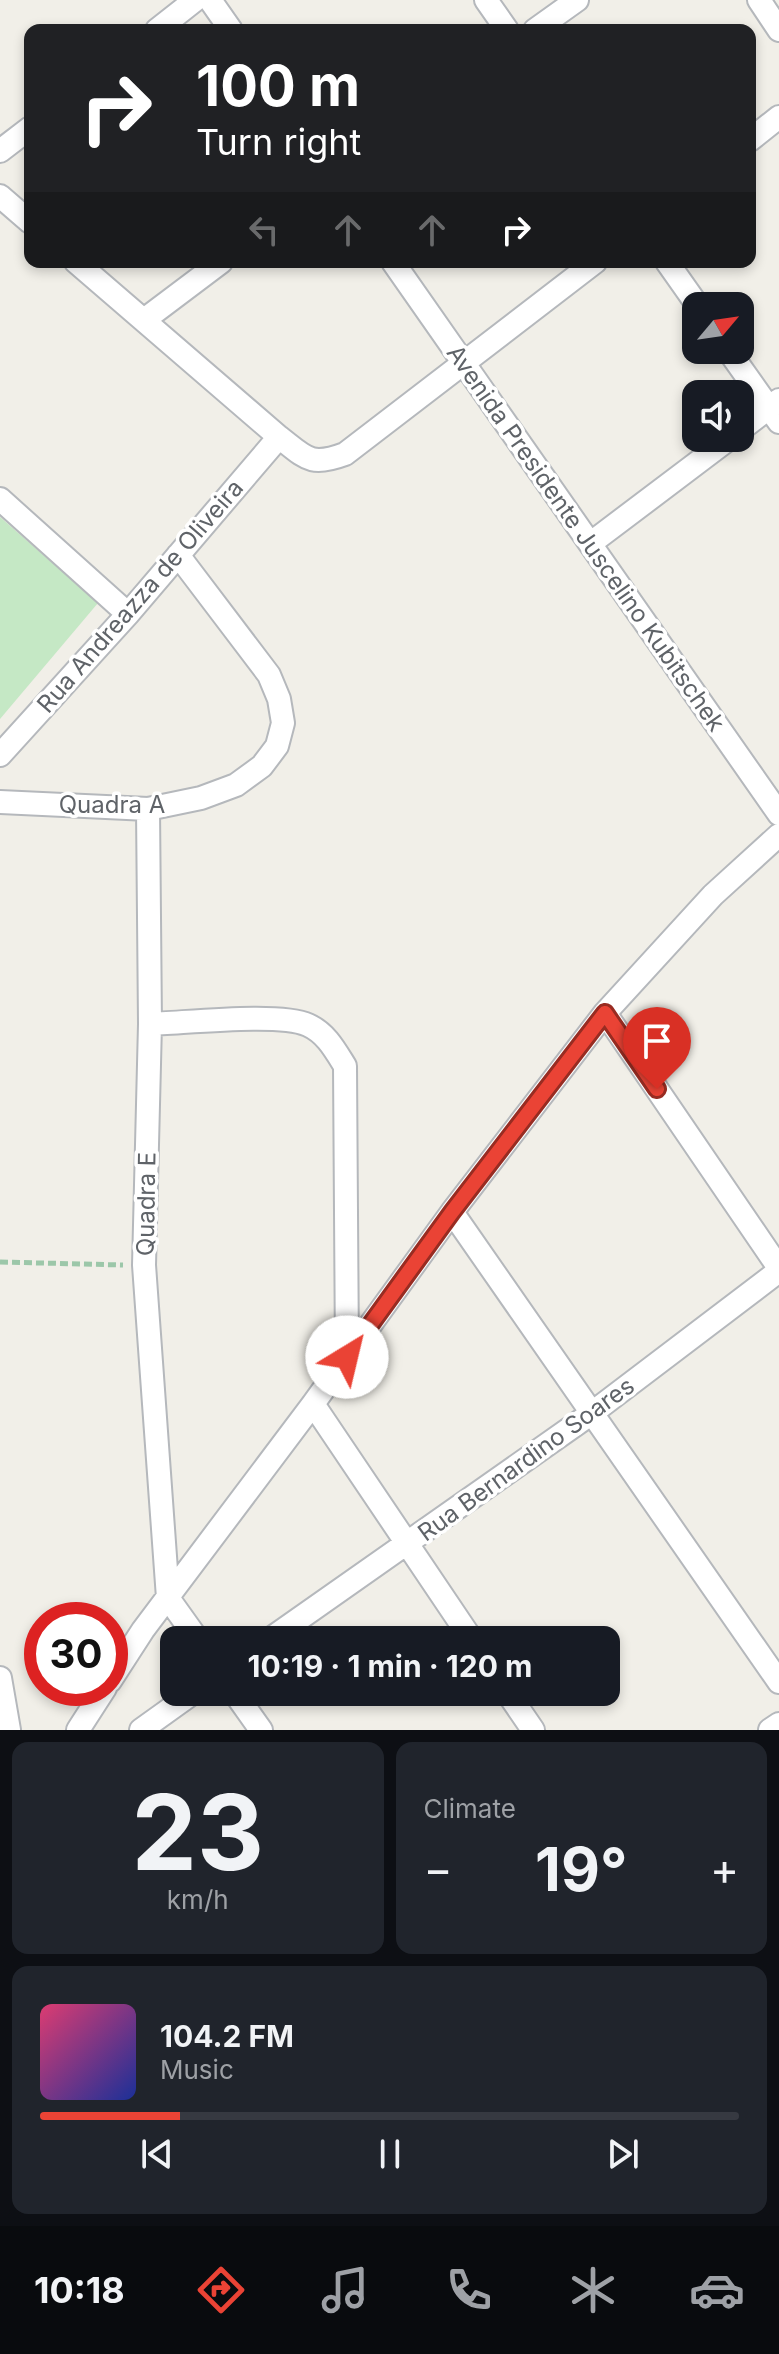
<!DOCTYPE html>
<html lang="en">
<head>
<meta charset="utf-8">
<style>
  :root { --surface:#171b24; --page:#20242c; --text:#f1f3f6; --muted:#9ea1a6; --line:#363941; --accent:#ea4335 }
  body { margin:0; font-family:Inter,sans-serif; background:var(--page); color:var(--text); height:100vh; display:flex; flex-direction:column; font-size:30px; white-space:nowrap }
  * { box-sizing:border-box; margin:0 }
  p { font-size:26px; color:var(--muted) }
  .icon { flex:none; width:44px; height:44px; fill:none; stroke:currentColor; stroke-width:2; stroke-linecap:round; stroke-linejoin:round }
  .map { position:relative; height:1730px; overflow:hidden }
  .side { display:flex; flex-direction:column; gap:12px; padding:12px; background:#0d0f14; flex:1 }
  .side>* { flex:none }
  .hud { position:absolute; left:24px; top:24px; width:732px; height:244px; border-radius:16px; box-shadow:0 4px 12px #0003; background:#202124; color:#fff; overflow:hidden }
  .needle { width:52px; rotate:61deg }
  .controls { position:absolute; left:682px; top:292px; display:grid; gap:16px }
  .controls a { display:grid; place-items:center; width:72px; height:72px; border-radius:16px; background:var(--surface); box-shadow:0 4px 12px #0003; font-size:40px }
  .speed { position:absolute; left:24px; top:1602px; display:flex; gap:16px; font-size:40px; font-weight:700; text-align:center }
  .speed>* { display:grid; place-content:center; width:104px; height:104px; border-radius:50%; background:var(--surface); box-shadow:0 4px 12px #0003; line-height:1 }
  .speed .limit { border:12px solid #d22; background:#fff; color:#111 }
  .pin { position:absolute; display:grid; place-items:center; width:68px; height:68px; color:#fff; margin:-82px -34px; border-radius:50% 50% 50% 0; rotate:-45deg; box-shadow:0 0 8px #0007 }
  .pin .icon { rotate:45deg }
  .me { position:absolute; width:88px; margin:-44px; rotate:36deg; stroke-linejoin:round; filter:drop-shadow(0 0 6px #0008) }
  .turn { display:flex; align-items:center; gap:28px; height:168px; padding:0 40px; font-size:36px }
  .turn .icon { width:104px; height:104px; stroke-width:2.5 }
  .turn b { display:block; font-size:56px; line-height:68px }
  .lanes { display:flex; align-items:center; height:76px; padding:0 40px; background:#0003; justify-content:center; gap:40px; direction:ltr }
  .lanes .off { opacity:.35 }
  .big { font-size:60px; font-weight:700; line-height:1.1 }
  .side .card { flex:1; display:flex; flex-direction:column; justify-content:center; gap:12px; min-width:0; padding:0 28px; border-radius:16px; background:var(--page) }
  .side .dial { align-items:center; gap:0 }
  .dial b { font-size:104px; line-height:1 }
  .song { display:flex; align-items:center; gap:24px }
  .cover { width:96px; height:96px; border-radius:12px; background:linear-gradient(135deg,hsl(340 70% 55%),hsl(230 70% 35%)) }
  .played { height:8px; border-radius:4px; background:linear-gradient(90deg,var(--accent) 20%,var(--line) 20%) }
  .keys { display:flex; justify-content:space-around; direction:ltr }
  .heat { display:flex; justify-content:space-between; align-items:center; font-size:44px; direction:ltr }
  .side .tiles { flex:1; display:grid; gap:12px; grid-template-columns:1fr 1fr }
  .card:last-child { grid-column:span 2 }
  .trip { position:absolute; left:160px; top:1626px; width:460px; height:80px; border-radius:16px; background:var(--surface); box-shadow:0 4px 12px #0003; font-weight:700; line-height:80px; text-align:center }
  .tabs { display:flex; height:128px; justify-content:space-around; align-items:center; background:#090b0e; color:var(--muted) }
  .tabs .icon { width:56px; height:56px }
  .tabs .selected { color:var(--accent) }
  .tabs b { font-size:36px; color:var(--text) }
  .map>svg:first-child { display:block }
</style>
</head>
<body>
<div class="map">
<svg width="779" height="1730" viewBox="0 0 779 1730">
  <rect width="100%" height="100%" fill="#f1efe8"/>
  <!-- green -->
  <path fill="#c5e8c5" d="M0 517 98 603 0 719Z"/>
  <g fill="none" stroke-linecap="round" stroke-linejoin="round">
    <!-- street casing -->
    <g stroke="#b5b8bc" stroke-width="26">
      <path id="street" d="M210 0 231 30
        M486 0 507 30
        M759 0 779 30
        M157 30 195 0
        M535 30 577 0
        M750 140 779 117
        M0 151 30 128
        M0 196 30 222
        M76 262 279 437C306 458 310 467 345 454L595 262
        M393 262 779 814
        M667 262 698 306
        M144 320 221 262
        M728 350 779 422
        M740 430 779 400
        M0 499 128 614
        M591 543 730 438
        M0 755 128 614 279 437
        M0 802 148 809 201 798 236 785 262 766 277 746 283 723 279 699 269 675 178 555
        M148 809 150 1024 144 1265 168 1598 198 1640
        M605 1013 779 1268
        M150 1024C185 1023 280 1012 308 1025 326 1033 335 1050 345 1066L347 1357
        M452 1212 779 1682
        M313 1404 472 1640
        M269 1640 592 1413 779 1271
        M0 1678 9 1730
        M110 1681 143 1630 313 1404 452 1212 605 1013 713 895 779 835
        M234 1692 261 1730
        M507 1692 533 1730
        M78 1730 105 1688
        M141 1730 194 1692
        M770 1730 779 1724"/>
    </g>
    <!-- path -->
    <path stroke="#9cc7a9" stroke-width="5" stroke-dasharray="8 4" stroke-linecap="butt" d="M0 1262 123 1265"/>
    <!-- street -->
    <use href="#street" stroke="#fff" stroke-width="22"/>
  </g>
  <g fill="none" stroke-linecap="round" stroke-linejoin="round">
    <!-- route casing -->
    <g stroke="#982c22" stroke-width="20">
      <path id="route" d="M347 1357 452 1212 605 1013 657 1089"/>
    </g>
    <!-- route -->
    <use href="#route" stroke="#ea4335" stroke-width="14"/>
  </g>
  <g text-anchor="middle" dominant-baseline="central" stroke-width="7" stroke-linejoin="round" paint-order="stroke">
    <!-- street labels -->
    <g font-size="24" fill="#5f6368" stroke="#fff">
      <text transform="translate(586 538) rotate(55)">Avenida Presidente Juscelino Kubitschek</text>
      <text transform="translate(140 596) rotate(-49)">Rua Andreazza de Oliveira</text>
      <text x="112" y="804">Quadra A</text>
      <text transform="translate(146 1204) rotate(-89)">Quadra E</text>
      <text transform="translate(526 1459) rotate(-36)">Rua Bernardino Soares</text>
    </g>
  </g>
</svg>
<div class="controls">
<a><svg class="needle" viewBox="-14 -14 28 28"><path d="M0-13l5 13h-10z" fill="#e53935"/><path d="M0 13l5-13h-10z" fill="#9ea1a6"/></svg></a>
<a><svg class="icon" aria-label="sound" viewBox="0 0 24 24"><path d="M4 9h4l5-4v14l-5-4H4zM17 9q2 3 0 6"/></svg></a>
</div>
<div class="speed"><div class="limit">30</div></div>
<div class="pin" style="left:657px;top:1089px;background:#d93025"><svg class="icon" aria-label="arrive" viewBox="0 0 24 24"><path d="M6 21V4h12l-3 4 3 4H6"/></svg></div>
<svg class="me" style="left:347px;top:1357px" viewBox="-20 -20 40 40"><circle r="19" fill="#fff"/><path d="M0-13L10 11 0 6-10 11z" fill="#ea4335"/></svg>
<div class="trip">10:19 · 1 min · 120 m</div>
<div class="hud">
<div class="turn"><svg class="icon" aria-label="right" viewBox="0 0 24 24"><path d="M7 20v-9h11M14 6l5 5-5 5"/></svg><div><b>100 m</b>Turn right</div></div>
<div class="lanes"><svg class="icon off" aria-label="left" viewBox="0 0 24 24"><path d="M17 20v-9H6M10 6l-5 5 5 5"/></svg><svg class="icon off" aria-label="ahead" viewBox="0 0 24 24"><path d="M12 20V5M6 11l6-6 6 6"/></svg><svg class="icon off" aria-label="ahead" viewBox="0 0 24 24"><path d="M12 20V5M6 11l6-6 6 6"/></svg><svg class="icon" aria-label="right" viewBox="0 0 24 24"><path d="M7 20v-9h11M14 6l5 5-5 5"/></svg></div>
</div>
</div>
<section class="side">
<div class="tiles">
<div class="card dial"><b>23</b><p>km/h</p></div>
<div class="card"><p>Climate</p>
<div class="heat"><a>−</a><b class="big">19°</b><a>+</a></div>
</div>
<div class="card">
<div class="song"><i class="cover"></i><div><b>104.2 FM</b><p>Music</p></div></div>
<div class="played"></div>
<div class="keys"><svg class="icon" aria-label="previous" viewBox="0 0 24 24"><path d="M18 5L8 12l10 7zM5 5v14"/></svg><svg class="icon" aria-label="pause" viewBox="0 0 24 24"><path d="M8 5v14M16 5v14"/></svg><svg class="icon" aria-label="next" viewBox="0 0 24 24"><path d="M6 5l10 7-10 7zM19 5v14"/></svg></div>
</div>
</div>
</section>
<nav class="tabs">
<b>10:18</b>
<svg class="icon selected" aria-label="directions" viewBox="0 0 24 24"><path d="M12 3l9 9-9 9-9-9zM9 14v-3h6M13 9l2 2-2 2"/></svg>
<svg class="icon" aria-label="music" viewBox="0 0 24 24"><path d="M9 18V5l10-2v13"/><circle cx="6" cy="18" r="3"/><circle cx="16" cy="16" r="3"/></svg>
<svg class="icon" aria-label="phone" viewBox="0 0 24 24"><path d="M5 4h4l2 5-3 2q2 4 5 5l2-3 5 2v4C11 20 4 13 5 4z"/></svg>
<svg class="icon" aria-label="climate" viewBox="0 0 24 24"><path d="M12 3v18M4 7l16 10M4 17L20 7"/></svg>
<svg class="icon" aria-label="car" viewBox="0 0 24 24"><path d="M5 17H2v-5l4-1 3-4h7l3 4 3 1v5h-3M9 17h6M6 11h13"/><circle cx="7" cy="17" r="2"/><circle cx="17" cy="17" r="2"/></svg>
</nav>
</body>
</html>
